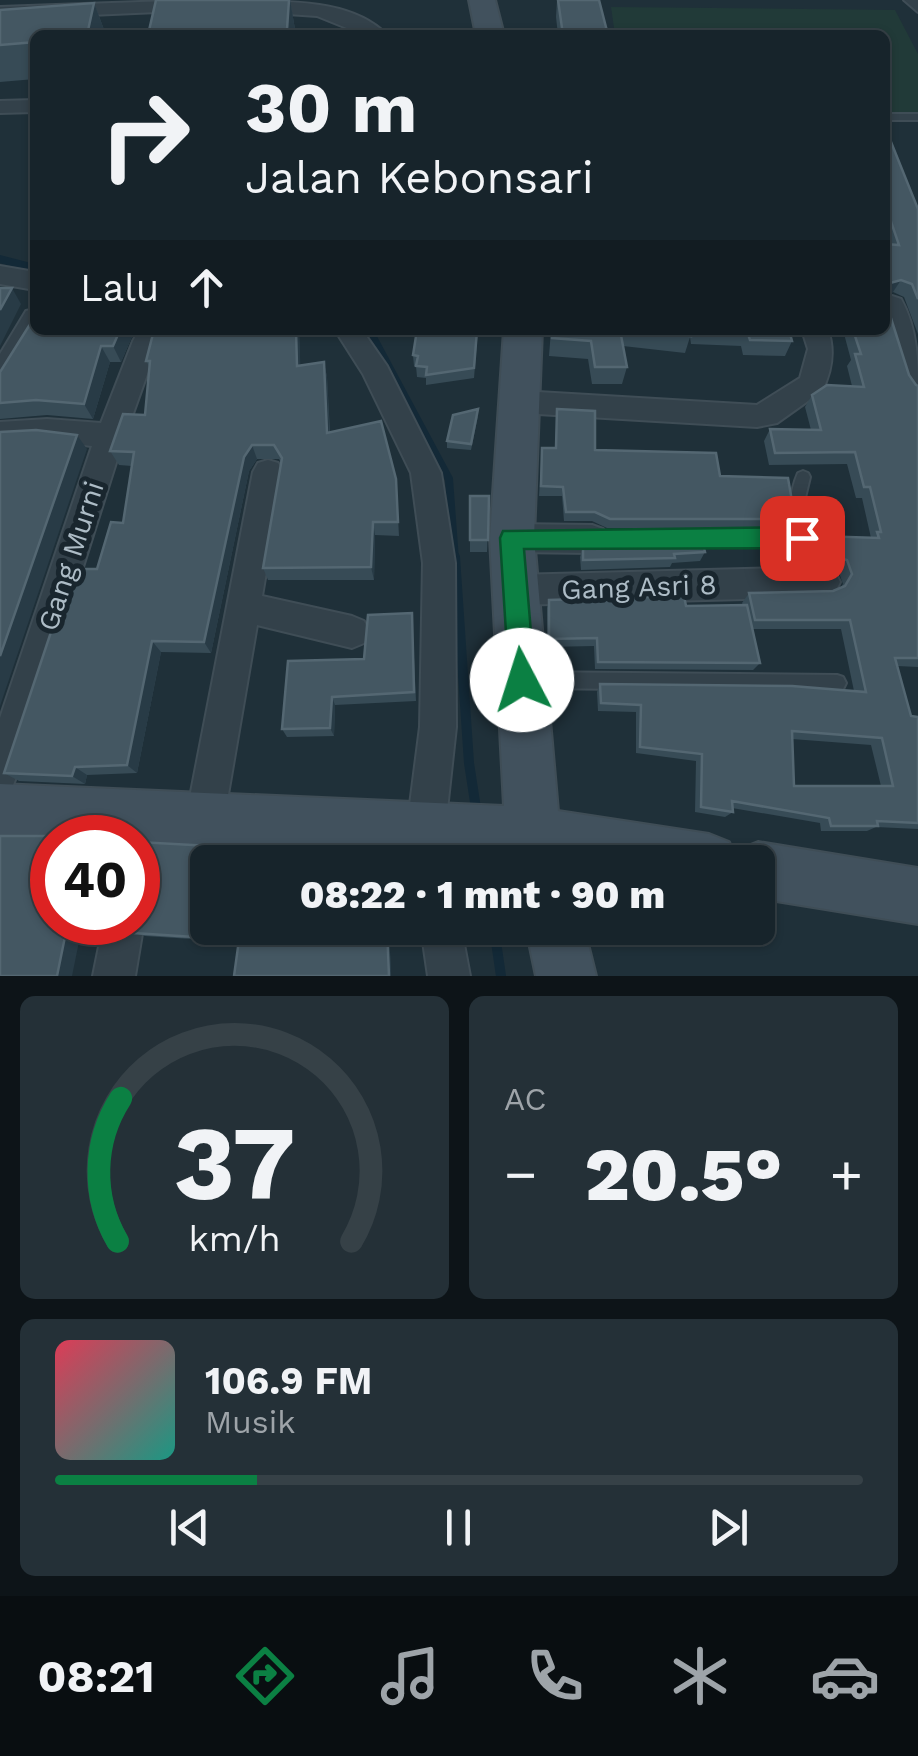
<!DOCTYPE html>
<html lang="id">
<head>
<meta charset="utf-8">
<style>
  :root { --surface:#17242b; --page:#243037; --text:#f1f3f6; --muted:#9ea4a9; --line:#364147; --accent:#0b8043 }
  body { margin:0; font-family:"Work Sans",sans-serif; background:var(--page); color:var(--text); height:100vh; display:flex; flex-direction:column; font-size:38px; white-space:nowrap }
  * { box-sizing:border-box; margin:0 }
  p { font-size:32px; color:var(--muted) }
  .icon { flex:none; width:55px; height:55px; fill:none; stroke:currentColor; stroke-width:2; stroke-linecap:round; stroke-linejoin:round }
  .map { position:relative; height:976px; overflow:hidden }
  .sheet { display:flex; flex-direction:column; gap:20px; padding:20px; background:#0d1418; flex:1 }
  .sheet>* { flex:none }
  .top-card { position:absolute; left:30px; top:30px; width:860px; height:305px; border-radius:15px; box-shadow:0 2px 8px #0004,0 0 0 2px var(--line); background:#17242b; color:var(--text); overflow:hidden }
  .speed { position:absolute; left:30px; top:815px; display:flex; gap:20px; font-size:50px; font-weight:700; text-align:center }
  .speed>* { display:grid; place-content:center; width:130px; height:130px; border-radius:50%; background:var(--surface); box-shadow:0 2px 8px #0004,0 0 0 2px var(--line); line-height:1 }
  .speed .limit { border:15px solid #d22; background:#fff; color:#111 }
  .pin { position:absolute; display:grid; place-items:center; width:85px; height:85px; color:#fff; margin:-42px; border-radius:20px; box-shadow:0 5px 15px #0006 }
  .me { position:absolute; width:110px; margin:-55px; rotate:355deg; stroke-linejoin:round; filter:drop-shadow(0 0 8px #0008) }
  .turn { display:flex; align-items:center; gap:35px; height:210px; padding:0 50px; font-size:45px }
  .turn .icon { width:130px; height:130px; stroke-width:2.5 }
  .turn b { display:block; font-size:70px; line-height:85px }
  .then { display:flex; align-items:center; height:95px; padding:0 50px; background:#0003; gap:20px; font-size:38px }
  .big { font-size:75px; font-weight:800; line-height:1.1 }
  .sheet .tile { flex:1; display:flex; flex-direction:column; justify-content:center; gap:15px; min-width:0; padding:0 35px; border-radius:15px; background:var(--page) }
  .sheet .dial { align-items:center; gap:0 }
  .dial svg { height:260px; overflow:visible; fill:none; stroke:var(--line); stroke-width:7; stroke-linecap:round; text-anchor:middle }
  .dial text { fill:var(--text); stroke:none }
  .song { display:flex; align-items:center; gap:30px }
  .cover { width:120px; height:120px; border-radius:15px; background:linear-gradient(135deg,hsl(350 70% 55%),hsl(170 70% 35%)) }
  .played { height:10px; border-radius:5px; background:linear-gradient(90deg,var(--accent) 25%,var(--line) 25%) }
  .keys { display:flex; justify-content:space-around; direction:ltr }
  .heat { display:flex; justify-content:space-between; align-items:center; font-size:55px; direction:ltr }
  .sheet .tiles { flex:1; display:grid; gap:20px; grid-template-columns:1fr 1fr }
  .tile:last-child { grid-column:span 2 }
  .trip { position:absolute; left:190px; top:845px; width:585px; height:100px; border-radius:15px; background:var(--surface); box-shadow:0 2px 8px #0004,0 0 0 2px var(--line); font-weight:800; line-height:100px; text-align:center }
  .tabs { display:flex; height:160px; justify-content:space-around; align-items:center; background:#090e11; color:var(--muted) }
  .tabs .icon { width:70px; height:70px }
  .tabs .current { color:var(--accent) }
  .tabs b { font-size:45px; color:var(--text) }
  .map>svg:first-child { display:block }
</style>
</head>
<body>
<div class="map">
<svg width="918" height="976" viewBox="0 0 918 976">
  <rect width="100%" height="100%" fill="#1f3039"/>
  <!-- green -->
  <path fill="#213a38" d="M611 7 895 10 918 54V120H885V35H615Z"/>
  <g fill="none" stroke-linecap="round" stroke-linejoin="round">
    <!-- stream-far1 -->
    <path stroke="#132937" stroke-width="8" d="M0 259 35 268
      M369 330 449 479 455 560"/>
    <!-- stream -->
    <path stroke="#132937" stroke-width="10" d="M455 557 469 763 477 815
      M494 928 501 976"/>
    <!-- lane casing -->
    <g stroke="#3f4d56" stroke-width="4">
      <path id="lane" d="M885 114H918V120H885Z
        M803 471 808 473 810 477 804 502 810 538 808 543 799 546H592L586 544 584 539 586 534 592 532H793C790 509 789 494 798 473Z
        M526 672 837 675 843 677 846 683 843 689 837 691 526 688 520 686 517 680 520 674Z"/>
    </g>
    <!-- street casing -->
    <g stroke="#3f4d56" stroke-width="4">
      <path id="street" d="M196 0 205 6 203 10 0 19V7Z
        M904 0H918V12Z
        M252 1C296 2 354 1 387 35H364L317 16 245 11 243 7Z
        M35 100V112L0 113V101Z
        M0 266 35 272V290L0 284Z
        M892 296 901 299C918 330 918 362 918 397L908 394 904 386 885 324V298Z
        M35 309V330H41L10 384 0 387V354L26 311Z
        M335 330H362L387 366 441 473 455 563 456 727 445 828 451 862H413L407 828 420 727 423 563 411 473 363 374Z
        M802 330H828C835 351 832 371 822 391L777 423 757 427 521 413 511 410 507 402 511 394 521 391 757 405 800 378 808 349Z
        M146 331 155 334 159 341 121 447 18 772 13 785 0 790V718L92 446 47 441 0 444V422L47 419 101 423 133 341 137 334Z
        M268 460 278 463 283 472 262 596 352 616 364 621 369 632 364 643 352 648 257 625 224 818 218 831 205 837 192 831 186 818 253 472 258 463Z
        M512 524 592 525 603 529 608 539 603 549 592 553 512 552 501 548 496 538 501 528Z
        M824 567 835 572 840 582 835 592 824 597 514 605 503 600 498 590 503 580 514 575Z
        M138 907 144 922 135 976H93L104 922H138Z
        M421 928H461L470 976H428Z"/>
    </g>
    <!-- secondary casing -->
    <g stroke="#3f4d56" stroke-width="4">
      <path id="secondary" d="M469 0H495L504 35H476Z
        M504 330H542L534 538 558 811 709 834 729 842 735 858 738 850 758 842 918 868V924L758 898V862H513L138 844V838H0V784L504 806 490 538Z
        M526 928H584L596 976H536Z"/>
    </g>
    <!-- lane -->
    <use href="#lane" fill="#33414a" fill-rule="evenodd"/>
    <!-- street -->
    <use href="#street" fill="#33414a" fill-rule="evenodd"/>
    <!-- secondary -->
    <use href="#secondary" fill="#41515d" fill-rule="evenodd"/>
  </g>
  <!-- wall -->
  <path fill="#374b56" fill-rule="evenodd" d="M156 0H290L296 35H148Z
    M557 0 608 35H558L556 17Z
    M94 3 106 35H35V79L0 82V10Z
    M885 127 918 209V341V334L904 297 893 292 889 294V312L909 375 916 385 918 386V667L897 666 911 716 918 717V829L876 827 867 831H821L820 823 732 808 733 812 725 817 695 812 696 761 636 753V712L598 711 597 692 600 684 854 691 841 629H752L760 663 753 670 595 669 594 646 547 647V608L549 600 686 606 743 605 742 603 749 593 833 591 841 587 843 584 838 570 815 563 812 546 819 536 871 538 862 498H856L847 464 769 465 764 441 770 429 811 430 805 407 812 395 852 386 847 366 851 360 843 330H885L887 244 885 238ZM792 739 871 745 881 786H794Z
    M35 330H140L134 332 121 362H110L93 419 47 415 0 419V372Z
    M154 330H299L300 365 324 362 327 377 330 432 396 479 399 536 375 535 374 580H268L263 568 281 463 279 459H257L249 471 211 653 161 652 137 773 87 775 85 784 19 781 4 773 97 569 123 523 132 466 119 465 110 451 145 415 150 368 146 361Z
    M393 330H478L474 378 426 385V378L417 377 416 366H414L413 355 416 337 394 335Z
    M551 330H789L792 341 785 356 743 355 741 346 691 344 690 337 685 353 623 346 627 367 622 384H592L588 359 549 356Z
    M557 409 595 450 720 476 795 519 789 528H607L592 521H564L562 496H539L542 448H555Z
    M478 416 471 450 447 448V441Z
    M489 496 487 552H470V497Z
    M583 547 705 552 700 561 672 563 670 567 581 570 580 557Z
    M412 613 416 701 335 705 334 736 287 737 282 729 364 659Z
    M138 842 286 850 292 855 291 862H208L389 928 391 976H234L239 942 145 936 134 933 138 922Z"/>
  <!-- shaded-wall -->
  <path fill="#283b46" d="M289 0H290L296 35H288Z
    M94 3 106 35H87Z
    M901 280 893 292 885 295 890 283Z
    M12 288 21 304 0 346V310Z
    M120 330H140L134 332 121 362 113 346Z
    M296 330H299L301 381 297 366Z
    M101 346 110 362 93 419 84 404Z
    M324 362 327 377 330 447 327 433Z
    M77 435 87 449 0 706V656Z
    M252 445 257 459 249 471 211 653 204 642 244 457Z
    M373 522 375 535 374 580 371 567Z
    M152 641 161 652 137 773 127 765Z
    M332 697 335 705 334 736 330 728Z
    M75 767 87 775 85 784 72 776Z
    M286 850 292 855 291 862H284Z
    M68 922H83L72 976H57Z
    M387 928H389L391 976H389Z"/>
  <!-- building -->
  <path fill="#445762" stroke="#546772" stroke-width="2.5" fill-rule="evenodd" d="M156 0H289L287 29 148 35Z
    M558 0H599L608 35H563Z
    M94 3 87 35H35V42L0 45V10Z
    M885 127 918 209V299L912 284 901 280 890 283 889 312 909 375 916 385 918 386V658H895L911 716 918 717V823L877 821 878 826H831L829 818 732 801 733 812 701 807 702 754 640 747 641 705 601 703 600 684 792 686 866 692 850 620H755L749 593 833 591 845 586 852 574 847 560 823 553 819 536 879 538 877 532H881L870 487H864L855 452 775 453 770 429 821 430 812 395 827 385 864 387 855 354H861L853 330H885V244L899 245 885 204ZM792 731 882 738 893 786H794Z
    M0 288H12L0 310Z
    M32 321H35V330H120L113 346H101L84 404 36 400 0 403V372Z
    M154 330H296L297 366 324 362 327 433 381 421 396 479 398 522H373L371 567 263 568 282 458 274 445H252L244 457 204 642 152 641 127 765 75 767 72 776 4 773 72 569H97L111 522 123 523 134 452 110 451 123 414 145 415 150 361H146Z
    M417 330H477L474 368 426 375 427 367 416 366 418 356 413 355Z
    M552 330H620L627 367H595L591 341 552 338Z
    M637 330H691V336Z
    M722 330H789L792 341 750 340 747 331Z
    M478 409 471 444 447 441 453 415Z
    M557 409 595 411V450L716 453 720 476 788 478 795 519H610L595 512H566L563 487 541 486 542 448H556Z
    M36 430 77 435 0 656V432Z
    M470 496H489L488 540H470Z
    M610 540H702L705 552 674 554 675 558 583 560V547H596Z
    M684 596 686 606 747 605 760 663 598 662 597 638 549 639V600Z
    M412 613 414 692 332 697 330 728 282 729 288 661 364 659 368 615Z
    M0 836H108L113 838H52V922H68L57 976H0Z
    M138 842 286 850 284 862H208V928H387L389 976H234L239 940 134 933 136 922H138Z
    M389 859V862H357V860Z"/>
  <!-- route -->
  <path fill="#0b8043" stroke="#07532c" stroke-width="2.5" d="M802 527 810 530 814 538 810 545 802 548 524 549 535 680 531 689 522 693 513 689 509 680 500 538 503 531Z"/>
  <g text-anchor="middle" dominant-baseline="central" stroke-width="10" stroke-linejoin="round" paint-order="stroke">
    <!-- street labels -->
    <g font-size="28" fill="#adbcc6" stroke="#19262e">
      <text transform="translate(71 556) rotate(-72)">Gang Murni</text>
      <text transform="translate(639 587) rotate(-2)">Gang Asri 8</text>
    </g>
  </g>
</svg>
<div class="speed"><div class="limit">40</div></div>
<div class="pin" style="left:802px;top:538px;background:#d93025"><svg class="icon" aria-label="arrive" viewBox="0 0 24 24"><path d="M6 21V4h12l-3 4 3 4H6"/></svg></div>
<svg class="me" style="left:522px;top:680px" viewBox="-20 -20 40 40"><circle r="19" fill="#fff"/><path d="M0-13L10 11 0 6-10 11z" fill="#0b8043"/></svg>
<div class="trip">08:22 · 1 mnt · 90 m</div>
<div class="top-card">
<div class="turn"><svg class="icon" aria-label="right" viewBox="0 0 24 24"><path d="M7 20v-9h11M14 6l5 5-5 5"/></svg><div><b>30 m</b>Jalan Kebonsari</div></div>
<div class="then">Lalu<svg class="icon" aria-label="ahead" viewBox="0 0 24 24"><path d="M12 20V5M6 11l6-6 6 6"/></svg></div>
</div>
</div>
<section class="sheet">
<div class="tiles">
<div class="tile dial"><svg viewBox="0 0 100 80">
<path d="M14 69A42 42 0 1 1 86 69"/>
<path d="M14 69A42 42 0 0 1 15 25" stroke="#0b8043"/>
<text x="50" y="56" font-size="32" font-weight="700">37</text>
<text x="50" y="72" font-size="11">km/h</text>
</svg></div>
<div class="tile"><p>AC</p>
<div class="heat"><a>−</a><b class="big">20.5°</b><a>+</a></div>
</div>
<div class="tile">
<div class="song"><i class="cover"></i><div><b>106.9 FM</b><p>Musik</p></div></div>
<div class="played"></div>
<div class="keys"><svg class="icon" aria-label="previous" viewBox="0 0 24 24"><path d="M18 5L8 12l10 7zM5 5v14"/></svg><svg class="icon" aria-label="pause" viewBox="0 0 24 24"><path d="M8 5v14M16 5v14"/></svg><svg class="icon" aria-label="next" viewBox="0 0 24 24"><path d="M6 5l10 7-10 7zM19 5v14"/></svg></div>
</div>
</div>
</section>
<nav class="tabs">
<b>08:21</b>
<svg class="icon current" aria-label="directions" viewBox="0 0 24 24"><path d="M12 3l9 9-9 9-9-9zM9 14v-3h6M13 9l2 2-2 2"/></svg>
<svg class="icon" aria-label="music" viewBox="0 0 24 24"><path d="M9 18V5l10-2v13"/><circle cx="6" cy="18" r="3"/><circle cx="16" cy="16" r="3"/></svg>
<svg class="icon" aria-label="phone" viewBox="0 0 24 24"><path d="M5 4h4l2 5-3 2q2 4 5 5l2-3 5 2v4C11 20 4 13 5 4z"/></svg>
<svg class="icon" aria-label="climate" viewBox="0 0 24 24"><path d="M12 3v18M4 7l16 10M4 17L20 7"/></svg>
<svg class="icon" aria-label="car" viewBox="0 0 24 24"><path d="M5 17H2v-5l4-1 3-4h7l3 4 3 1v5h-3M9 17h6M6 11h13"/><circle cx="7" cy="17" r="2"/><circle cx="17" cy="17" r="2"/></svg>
</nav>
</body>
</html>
